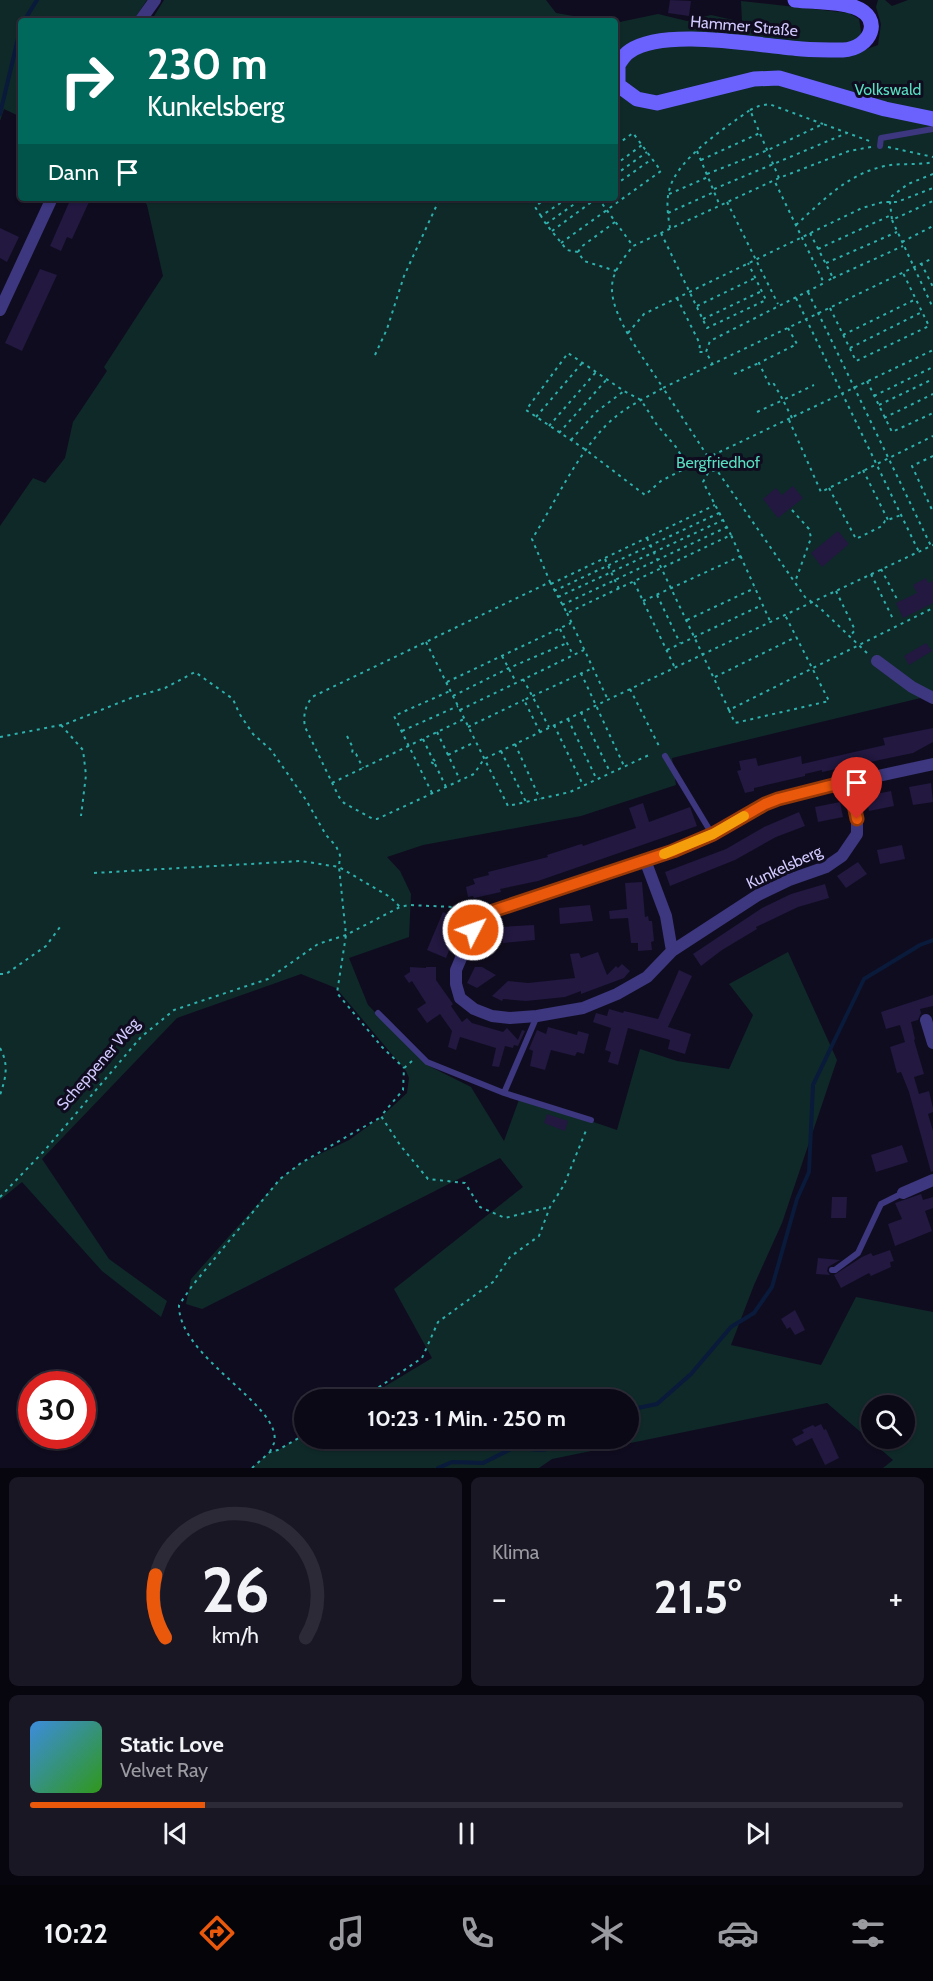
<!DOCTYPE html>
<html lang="de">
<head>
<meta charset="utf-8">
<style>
  :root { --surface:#0c0917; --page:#1a1724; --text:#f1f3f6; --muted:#9a9aa1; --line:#2c2a36; --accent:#ea580c }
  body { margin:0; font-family:Cabin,sans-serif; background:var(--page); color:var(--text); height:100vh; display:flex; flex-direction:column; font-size:22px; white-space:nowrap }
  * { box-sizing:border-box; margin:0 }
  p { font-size:20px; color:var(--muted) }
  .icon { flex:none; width:33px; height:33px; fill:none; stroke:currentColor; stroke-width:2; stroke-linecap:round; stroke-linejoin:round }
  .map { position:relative; height:1468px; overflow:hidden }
  .details { display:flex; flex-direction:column; gap:9px; padding:9px; background:#07050d; flex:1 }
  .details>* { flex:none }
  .hud { position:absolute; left:18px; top:18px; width:600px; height:183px; border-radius:6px; box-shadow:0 2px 4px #0004,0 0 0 2px var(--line); background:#00695c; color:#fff; overflow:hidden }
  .fabs { position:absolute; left:861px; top:1395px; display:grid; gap:12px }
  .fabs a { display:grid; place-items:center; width:54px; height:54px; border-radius:50%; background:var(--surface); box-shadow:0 2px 4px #0004,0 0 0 2px var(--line); font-size:30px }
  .speed { position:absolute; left:18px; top:1371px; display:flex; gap:12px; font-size:30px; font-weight:700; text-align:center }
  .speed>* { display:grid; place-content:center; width:78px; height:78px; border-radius:50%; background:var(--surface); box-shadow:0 2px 4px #0004,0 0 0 2px var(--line); line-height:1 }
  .speed .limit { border:9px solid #d22; background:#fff; color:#111 }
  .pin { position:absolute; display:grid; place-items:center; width:51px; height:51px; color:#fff; margin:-62px -26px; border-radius:50% 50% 50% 0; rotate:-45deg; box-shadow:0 0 6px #0007 }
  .pin .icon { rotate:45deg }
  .me { position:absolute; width:66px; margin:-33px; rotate:49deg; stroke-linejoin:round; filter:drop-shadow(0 0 4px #0008) }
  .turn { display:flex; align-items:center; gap:21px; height:126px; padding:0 30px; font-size:27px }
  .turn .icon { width:78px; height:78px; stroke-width:2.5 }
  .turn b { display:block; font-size:42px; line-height:51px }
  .then { display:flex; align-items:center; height:57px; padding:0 30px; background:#0003; gap:12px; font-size:22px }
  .big { font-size:45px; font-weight:700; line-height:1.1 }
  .details .tile { flex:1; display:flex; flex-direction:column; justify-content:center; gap:9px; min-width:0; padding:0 21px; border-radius:9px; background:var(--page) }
  .details .dial { align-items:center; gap:0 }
  .dial svg { height:156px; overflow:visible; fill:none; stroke:var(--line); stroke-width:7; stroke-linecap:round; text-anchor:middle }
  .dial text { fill:var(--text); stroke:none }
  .song { display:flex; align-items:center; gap:18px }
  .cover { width:72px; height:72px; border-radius:9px; background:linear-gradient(135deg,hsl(210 70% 55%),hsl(110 70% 35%)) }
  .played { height:6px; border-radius:3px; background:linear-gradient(90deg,var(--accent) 20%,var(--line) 20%) }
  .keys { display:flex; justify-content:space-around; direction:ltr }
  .heat { display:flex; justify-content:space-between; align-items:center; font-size:33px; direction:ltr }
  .details .tiles { flex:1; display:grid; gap:9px; grid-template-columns:1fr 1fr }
  .tile:last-child { grid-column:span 2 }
  .trip { position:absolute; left:294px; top:1389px; width:345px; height:60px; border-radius:30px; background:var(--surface); box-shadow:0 2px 4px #0004,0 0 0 2px var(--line); font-weight:700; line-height:60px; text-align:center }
  .dock { display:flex; height:96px; justify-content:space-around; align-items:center; background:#050409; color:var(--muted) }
  .dock .icon { width:42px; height:42px }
  .dock .current { color:var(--accent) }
  .dock b { font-size:27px; color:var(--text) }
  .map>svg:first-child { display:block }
</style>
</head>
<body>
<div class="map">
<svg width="933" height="1468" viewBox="0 0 933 1468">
  <rect width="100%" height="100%" fill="#100c1f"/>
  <!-- green -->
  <path fill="#0f2929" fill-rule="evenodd" d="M0 0H147L133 21H21V117L4 109 0 121Z
    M164 0H546L556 13 602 21H151Z
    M878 0H885L892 6 908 0H933V695L672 758 676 785 581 816 423 845 387 857 400 871 411 894 409 937 349 958 368 1005 427 1065 471 1087 504 1141 520 1097 617 1130 640 1049 677 1061 729 1069 753 1015 729 984 788 952 837 1060 782 1223 754 1285 731 1345 821 1365 856 1297 933 1312V1468H883L893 1460 827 1403 552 1459 539 1468H252L270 1452 278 1450 304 1435V1438H628V1400L364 1399 432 1358 394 1289 523 1187 500 1158 202 1309 186 1304 191 1279 280 1179 301 1163 349 1140 381 1117 407 1093 409 1078 406 1071 336 988 301 974 177 1018 42 1159 109 1259 167 1301 161 1317 102 1271 22 1182 0 1200V526L33 478 45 483 65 458 73 422 107 371 104 367 163 276 147 205 142 198H615V23L658 14 687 21 711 15 742 22 741 1 849 13 859 19 864 50 878 45 881 24 876 7ZM872 1406H904V1438H872Z"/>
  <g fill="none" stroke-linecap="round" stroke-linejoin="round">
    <!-- stream -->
    <path stroke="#091a3b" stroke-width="4" d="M24 21 37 0
      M0 114 21 26
      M628 1410 657 1404 691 1374 731 1327 754 1313 772 1287 797 1199 809 1172 813 1085 864 979 920 945 933 940
      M438 1468 452 1462 483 1463 517 1446C538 1452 553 1452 571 1438"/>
  </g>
  <!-- building -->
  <path fill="#221840" d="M670 0 691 1 689 16 668 13Z
    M71 198H80L89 202 72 239 67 237 61 251 50 246Z
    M0 228 19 237 7 262 0 258Z
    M40 269 57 275 22 351 5 343Z
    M793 486 803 498 778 518 763 499 776 488 782 495Z
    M838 531 849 544 822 567 811 553Z
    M926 578 928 583 933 581V603L903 618 896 603 917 593 913 585Z
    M926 643 932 651 909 665 904 656Z
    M933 728V742L913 753 822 772V770L805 774V776L754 788V791L745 793 737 771 741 770 739 761 756 758 758 766 801 756 802 764 885 745 883 738Z
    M931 783 933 802 913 805 909 787Z
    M891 791 894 806 869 811 866 796Z
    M840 802 843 817 818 822 815 807Z
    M643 803 649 822 690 807 697 826 538 881 500 889 501 892 474 898 473 896 468 897 466 887 475 884 473 879 489 875 488 872 548 857 547 855 578 845 582 844 583 846 636 828 629 808Z
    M799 812 805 826 776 837 735 860 670 886 665 872 726 849 764 827Z
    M902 845 905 859 880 864 877 850Z
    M858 862 867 874 846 888 837 876Z
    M642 882 645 917 648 916 649 921H652L654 941 651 942 652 950 638 951V943H631L628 918 610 919 609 911 627 909 625 883Z
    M825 884 829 898 798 907 756 927 757 929 722 950 701 966 693 954 762 908 791 894Z
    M590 905 593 921 560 924 559 908Z
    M443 912 450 915 451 912 463 917 446 958 427 950Z
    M534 925 535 940 503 943 501 927Z
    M598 952 607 975 616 966 618 968 622 964 630 971 624 978 581 994V991L565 997 526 1001 503 999 502 1001 492 996 508 981 528 983 575 978 570 954 579 953 581 958Z
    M410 967 426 968V967H436V980L453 1004 451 1006 462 1022 467 1018 472 1023 503 1032 507 1028 518 1040 522 1030 525 1031 518 1046 514 1045 513 1048 505 1046 499 1067 492 1066 496 1048 460 1037 456 1050 448 1047 452 1031 440 1014 427 1023 417 1009 426 1003 412 981 409 983 404 976 410 972Z
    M475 967H482L496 975 477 988 467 983Z
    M679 970 692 976 668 1027 691 1034 685 1054 668 1049 670 1040 628 1028 618 1065 608 1062 611 1052 605 1050 611 1028 593 1022 596 1013 607 1016 609 1009 623 1013 624 1011 658 1019Z
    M933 995V1006L920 1009 921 1013 918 1020 911 1022 915 1039 914 1040 924 1074 914 1077 919 1094 929 1091 933 1108V1112L928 1114 933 1131V1171L931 1172 909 1092 901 1072 897 1073 890 1047 905 1042 900 1025 886 1029 881 1012Z
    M548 1027 577 1035 578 1031 589 1034 584 1054 577 1052 575 1056 551 1050 545 1070 530 1066 533 1051 529 1049 537 1030 546 1034Z
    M547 1114 568 1121 565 1131 544 1123Z
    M902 1145 908 1162 876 1172 871 1155Z
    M921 1194 923 1200 933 1197V1208L925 1211 932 1231 895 1246 888 1224 902 1219 895 1203Z
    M832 1197H847L846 1218H831Z
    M890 1250 894 1261 890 1262 891 1267 871 1276 869 1273 841 1288 834 1275 862 1257 871 1253 873 1256Z
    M818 1258 840 1260 828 1267 827 1271 830 1275 816 1274Z
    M795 1310 805 1330 795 1335 790 1327 787 1329 781 1319Z
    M821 1424 824 1430 826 1429 839 1458 825 1465 812 1438 796 1446 792 1439 804 1433 802 1430 813 1425 815 1427Z"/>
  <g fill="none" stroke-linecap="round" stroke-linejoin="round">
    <!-- path -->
    <path stroke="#2eb0ac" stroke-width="2" stroke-dasharray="3 4.5" stroke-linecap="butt" d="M750 110 759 106 769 104 823 124
      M871 147 849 151 779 178 633 246C624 258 613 270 612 286 610 317 647 362 663 388L933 258
      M888 147 933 157
      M697 151 720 206
      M701 160 760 133
      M615 165 642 145
      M707 174 768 150 823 124 872 142
      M933 174 908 184 892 196 890 203 892 220 933 201
      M615 175 647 152
      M615 185 652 159
      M714 189 847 133
      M669 194 708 177
      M598 198 633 246
      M727 202 778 304
      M668 213 714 192
      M541 216 535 207 546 198
      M892 220 933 308
      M615 222 581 247 578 252 584 261 616 271
      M546 224 541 216 568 198
      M796 225C821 202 847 175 881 167 898 162 916 166 933 162
      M670 228C668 216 666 203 669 191 676 159 725 128 750 110L779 178
      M552 231 597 198
      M661 233 707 328 766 300 748 263
      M810 233 833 278 825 282
      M902 242 933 226
      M561 243 661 171 633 133 615 146
      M818 249 889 216
      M578 252 567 250 546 224 583 198
      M826 263 897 232
      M921 263 933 287
      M833 278 903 246
      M808 292 931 546
      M677 298 700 344 699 352H706
      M796 298 919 552
      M697 306 755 278
      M830 308 856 361 929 326 903 273
      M703 319 762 291
      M628 333 644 314 862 208 883 202H897L933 188
      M843 335 916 299
      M850 348 922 312
      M375 355 387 329 404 276 440 198
      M713 365 706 352 710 341 824 283 775 182
      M734 374 759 363
      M867 381 892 432 933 413
      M874 396 933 367
      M879 405 933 379
      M757 412 783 400 774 384 770 386 759 363 797 344 788 328
      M536 417 583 362
      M792 418 783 400 814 385
      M884 418 933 394
      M789 420 821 492 933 436
      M549 426 596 372
      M559 433 607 379
      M571 440 596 412 624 391
      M933 456 912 466 933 512
      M688 467 676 447 657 425 641 400 624 391 568 353 526 410 586 450 645 495 661 481 688 467 933 350
      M715 470 708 473 703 482 731 535
      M863 470 888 520
      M829 488 856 539 882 526 885 521 901 515
      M792 510 809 529 811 538 795 582
      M647 538 729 710 933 608
      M605 559 619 589
      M881 569 898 601
      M871 574 893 619
      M550 582 567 613 731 535 770 621
      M634 582 675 668
      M551 584 715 505
      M554 591 719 513
      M836 591 855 630 850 636
      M657 595 680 643
      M558 597 723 520
      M643 601 741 556
      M562 605 727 527
      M567 613 608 700
      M687 620 755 588
      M560 629 573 655
      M426 642 508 806 570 792 649 755
      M667 650 762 605
      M867 653 821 609 805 597 716 469 663 388C649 396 632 404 619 414 582 442 557 500 532 539L550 582 312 697C305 707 303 715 305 727L339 797 344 803 373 819H377L474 774 484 759 785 615 933 545
      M502 656 516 682
      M581 673 624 766
      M715 677 796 637
      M523 679 549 727
      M447 682 571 623
      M630 689 660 748
      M453 696 509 668 567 643
      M460 710 584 650
      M729 710 735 723 829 701 785 615
      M581 712 610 772
      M568 719 596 778
      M61 725 83 750 86 775 81 816
      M554 725 583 785
      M468 727 524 700
      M402 731 458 706
      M437 732 460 780
      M540 732 524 700 593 668
      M347 736 353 748 352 753 356 754 363 768
      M0 737 66 724 131 698 165 688 195 672 233 699 239 713 253 734 271 750 306 800 326 835 336 846 340 855 339 867 346 935 337 993 382 1047 404 1068
      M423 739 433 760
      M515 744 540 799
      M501 751 526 802
      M448 755 475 742
      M433 759 436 762 434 764 431 762Z
      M435 764 446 787
      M332 783 464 719
      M432 793 394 716 450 691
      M94 873 301 861 339 867 390 897 400 907
      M0 974H6L46 946 60 927
      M0 1048C9 1064 6 1078 0 1095
      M412 1061 404 1068 403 1090 381 1116 400 1145 428 1179 465 1183 480 1207 505 1218 550 1207
      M0 1197 45 1150 141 1037 174 1010 268 979 318 944 346 935 400 907 409 905 476 908
      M360 1400 422 1358 438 1322 493 1282 510 1257 539 1236 550 1207 564 1185 587 1128
      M270 1452C271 1449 273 1446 274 1443 284 1406 178 1358 179 1305L192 1286 280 1179 301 1163 381 1117
      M252 1468 270 1452 278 1450 304 1435"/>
    <!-- service -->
    <path stroke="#3c377e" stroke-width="6" d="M880 146 881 138 933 129
      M665 756 712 834
      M378 1013 427 1062 504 1093 537 1016
      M504 1093 591 1120
      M832 1270H835L858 1253 881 1204 903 1193"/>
    <!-- minor -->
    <path stroke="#3c377e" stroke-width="12" d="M140 21 155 0
      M0 310 52 198
      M877 661 912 687 933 698
      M849 781 857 819V834L842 856 826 867 789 880 758 895 672 951 647 977 617 994 583 1008 537 1016 510 1018 492 1016 474 1009 460 998 456 984V970L473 930 490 912 673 851 713 834 765 804 791 795 933 764
      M645 860 666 916 672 951
      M926 1020 933 1043
      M903 1193 933 1180"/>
    <!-- secondary -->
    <path stroke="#6b62fe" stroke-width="15" d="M795 0C814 2 836 1 854 7 885 18 870 49 843 50 829 50 815 50 802 49 759 46 665 27 630 51 625 54 621 60 618 65V85L637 99 657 103 754 79 779 78 885 109 933 119"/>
  </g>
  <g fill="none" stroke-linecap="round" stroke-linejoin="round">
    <!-- route casing -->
    <g stroke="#983908" stroke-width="15">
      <path id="route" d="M473 930 490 912 673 851 713 834 765 804 778 799 849 781 857 819"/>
    </g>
    <!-- route -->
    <use href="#route" stroke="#ea580c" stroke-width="10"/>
    <!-- slow -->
    <path stroke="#f59e0b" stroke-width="10" d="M664 854 713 834 744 816"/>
  </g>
  <g text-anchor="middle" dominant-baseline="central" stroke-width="6" stroke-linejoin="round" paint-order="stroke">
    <!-- street labels -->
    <g font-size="16" fill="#d2caff" stroke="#100c1f">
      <text transform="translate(744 26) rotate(5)">Hammer Straße</text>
      <text transform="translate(784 867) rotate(-25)">Kunkelsberg</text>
      <text transform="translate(98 1064) rotate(-49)">Scheppener Weg</text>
    </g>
    <!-- park labels -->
    <g font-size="16" fill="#57dec0" stroke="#100c1f">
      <text x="888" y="89">Volkswald</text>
      <text x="718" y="462">Bergfriedhof</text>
    </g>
  </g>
</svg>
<div class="fabs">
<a><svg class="icon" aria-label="search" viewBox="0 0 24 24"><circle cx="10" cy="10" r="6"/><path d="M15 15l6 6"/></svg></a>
</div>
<div class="speed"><div class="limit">30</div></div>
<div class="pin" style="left:857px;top:819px;background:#d93025"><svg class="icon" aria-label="arrive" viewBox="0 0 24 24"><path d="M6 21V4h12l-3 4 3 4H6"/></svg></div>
<svg class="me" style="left:473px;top:930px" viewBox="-20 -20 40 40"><circle r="17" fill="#ea580c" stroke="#fff" stroke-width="3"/><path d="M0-11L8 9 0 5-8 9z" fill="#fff"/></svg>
<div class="trip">10:23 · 1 Min. · 250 m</div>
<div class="hud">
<div class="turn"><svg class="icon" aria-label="right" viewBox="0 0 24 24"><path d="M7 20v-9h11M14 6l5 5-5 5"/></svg><div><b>230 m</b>Kunkelsberg</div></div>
<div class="then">Dann<svg class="icon" aria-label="arrive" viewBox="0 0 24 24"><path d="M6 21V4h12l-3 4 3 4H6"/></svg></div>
</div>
</div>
<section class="details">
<div class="tiles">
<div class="tile dial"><svg viewBox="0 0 100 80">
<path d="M14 69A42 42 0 1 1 86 69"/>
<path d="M14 69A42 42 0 0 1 9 37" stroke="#ea580c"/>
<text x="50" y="56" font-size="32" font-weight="700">26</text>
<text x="50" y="72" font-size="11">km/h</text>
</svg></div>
<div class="tile"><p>Klima</p>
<div class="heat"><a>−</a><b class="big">21.5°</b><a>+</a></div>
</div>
<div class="tile">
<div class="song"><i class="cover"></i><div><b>Static Love</b><p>Velvet Ray</p></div></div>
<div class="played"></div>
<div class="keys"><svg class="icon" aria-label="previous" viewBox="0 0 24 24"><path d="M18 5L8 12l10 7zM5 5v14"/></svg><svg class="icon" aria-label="pause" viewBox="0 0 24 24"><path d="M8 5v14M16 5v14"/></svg><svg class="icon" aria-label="next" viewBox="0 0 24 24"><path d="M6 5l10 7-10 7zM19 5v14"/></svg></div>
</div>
</div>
</section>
<nav class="dock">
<b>10:22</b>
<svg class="icon current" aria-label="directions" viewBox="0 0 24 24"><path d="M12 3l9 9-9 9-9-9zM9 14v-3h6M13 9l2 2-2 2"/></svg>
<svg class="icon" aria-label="music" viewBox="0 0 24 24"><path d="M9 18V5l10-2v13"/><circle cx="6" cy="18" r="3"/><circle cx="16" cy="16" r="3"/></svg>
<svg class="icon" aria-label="phone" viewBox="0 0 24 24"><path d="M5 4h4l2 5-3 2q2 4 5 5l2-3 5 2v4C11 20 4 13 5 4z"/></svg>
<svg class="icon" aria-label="climate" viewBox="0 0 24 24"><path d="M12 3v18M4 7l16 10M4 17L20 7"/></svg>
<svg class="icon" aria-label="car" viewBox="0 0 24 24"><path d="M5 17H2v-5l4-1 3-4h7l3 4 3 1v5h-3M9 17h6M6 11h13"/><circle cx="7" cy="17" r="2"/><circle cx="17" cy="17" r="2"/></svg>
<svg class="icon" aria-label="filters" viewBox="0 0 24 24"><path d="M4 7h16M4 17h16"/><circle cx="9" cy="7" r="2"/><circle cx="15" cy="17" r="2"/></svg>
</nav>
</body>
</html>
